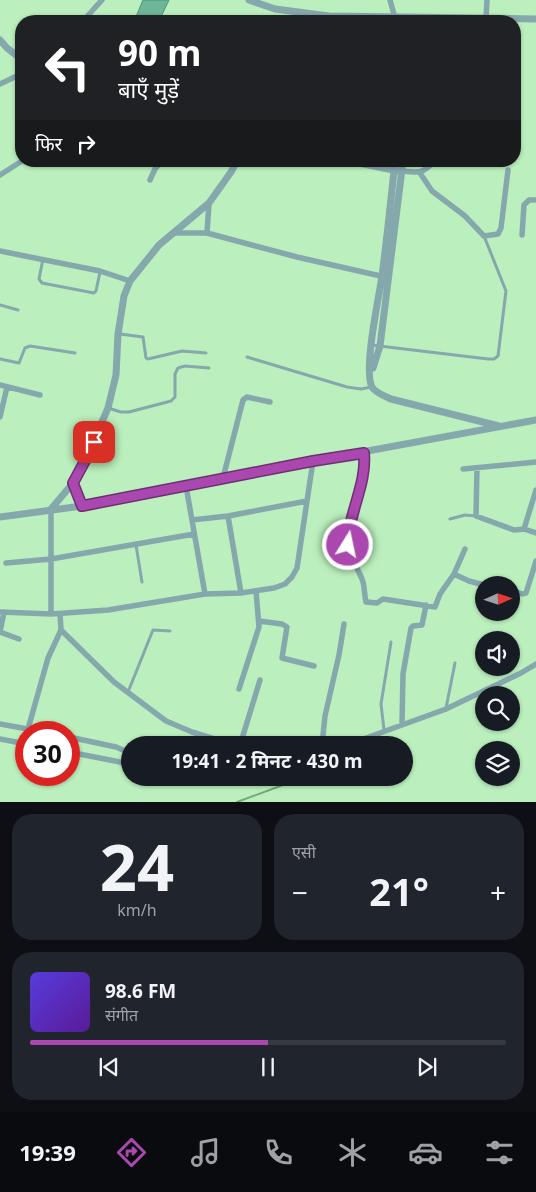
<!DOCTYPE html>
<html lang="hi">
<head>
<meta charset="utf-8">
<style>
  :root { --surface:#171b24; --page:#20242c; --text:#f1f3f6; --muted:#9ea1a6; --line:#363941; --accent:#aa48af }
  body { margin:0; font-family:"Noto Sans","Noto Sans Devanagari",sans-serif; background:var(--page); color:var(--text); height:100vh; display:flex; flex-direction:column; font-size:19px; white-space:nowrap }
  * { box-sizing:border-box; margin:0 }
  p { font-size:16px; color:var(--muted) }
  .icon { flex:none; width:28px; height:28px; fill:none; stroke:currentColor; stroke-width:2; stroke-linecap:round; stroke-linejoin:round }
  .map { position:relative; height:802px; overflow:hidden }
  .sheet { display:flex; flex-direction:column; gap:12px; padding:12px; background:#0d0f14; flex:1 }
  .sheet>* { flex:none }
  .hud { position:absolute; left:15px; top:15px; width:506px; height:152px; border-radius:20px; box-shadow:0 1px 4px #0004; background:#202124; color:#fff; overflow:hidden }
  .needle { width:32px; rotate:87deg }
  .tools { position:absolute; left:475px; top:576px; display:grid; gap:10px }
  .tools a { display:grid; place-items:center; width:45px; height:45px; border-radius:50%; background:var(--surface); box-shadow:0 1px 4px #0004; font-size:25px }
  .speed { position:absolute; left:15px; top:721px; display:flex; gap:10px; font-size:25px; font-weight:700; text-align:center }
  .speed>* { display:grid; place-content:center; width:65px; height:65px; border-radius:50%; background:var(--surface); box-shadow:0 1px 4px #0004; line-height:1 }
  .speed .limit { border:8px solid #d22; background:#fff; color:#111 }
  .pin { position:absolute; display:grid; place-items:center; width:42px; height:42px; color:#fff; margin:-21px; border-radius:10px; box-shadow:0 2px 8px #0006 }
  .me { position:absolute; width:55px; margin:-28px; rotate:10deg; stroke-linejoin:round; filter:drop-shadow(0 0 4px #0008) }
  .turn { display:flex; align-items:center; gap:18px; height:105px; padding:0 20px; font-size:22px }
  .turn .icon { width:65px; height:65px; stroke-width:2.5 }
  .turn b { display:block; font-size:35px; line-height:42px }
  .then { display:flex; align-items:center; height:48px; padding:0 20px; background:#0003; gap:10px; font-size:19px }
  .big { font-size:38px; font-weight:700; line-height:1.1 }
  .sheet .tile { flex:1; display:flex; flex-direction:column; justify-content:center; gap:8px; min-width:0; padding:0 18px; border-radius:20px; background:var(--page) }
  .sheet .dial { align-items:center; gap:0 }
  .dial b { font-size:65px; line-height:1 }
  .song { display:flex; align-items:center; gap:15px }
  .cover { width:60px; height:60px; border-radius:8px; background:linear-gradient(135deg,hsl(250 70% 55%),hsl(270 70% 35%)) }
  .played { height:5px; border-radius:2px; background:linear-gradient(90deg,var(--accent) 50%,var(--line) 50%) }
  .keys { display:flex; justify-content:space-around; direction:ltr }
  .heat { display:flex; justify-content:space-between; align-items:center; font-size:28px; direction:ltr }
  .sheet .tiles { flex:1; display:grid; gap:12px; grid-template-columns:1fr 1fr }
  .tile:last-child { grid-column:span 2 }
  .trip { position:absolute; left:121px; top:736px; width:292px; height:50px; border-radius:25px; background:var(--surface); box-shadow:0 1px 4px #0004; font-weight:700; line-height:50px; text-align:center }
  .tabs { display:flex; height:80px; justify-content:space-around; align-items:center; background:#090b0e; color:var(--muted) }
  .tabs .icon { width:35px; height:35px }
  .tabs .current { color:var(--accent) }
  .tabs b { font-size:22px; color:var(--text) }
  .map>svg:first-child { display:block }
</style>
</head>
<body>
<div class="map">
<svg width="536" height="802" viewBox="0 0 536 802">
  <rect width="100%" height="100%" fill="#bbefbd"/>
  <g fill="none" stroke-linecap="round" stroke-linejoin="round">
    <!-- stream -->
    <path stroke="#71aa75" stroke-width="2" d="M387 745 392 743
      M237 802 302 778"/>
  </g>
  <!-- building -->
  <path fill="#6db698" stroke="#4d9579" d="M143 0H169L159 21H140L135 19Z"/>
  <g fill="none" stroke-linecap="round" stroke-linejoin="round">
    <!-- service -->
    <path stroke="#85a8ad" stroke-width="3" d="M43 259 39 279 42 283 94 293 96 291 100 272
      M0 305 18 310
      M120 334 143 337 146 358 148 359 182 351 206 353
      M371 345 488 359H494L498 356 506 291 484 236
      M247 357 347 387 361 389 371 387
      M0 359 19 363 25 348 30 346 75 353
      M108 408 121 412H129L171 401 175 397V374L178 368 185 366 209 368
      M450 519 465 515 476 516
      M136 545 142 582
      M128 692 153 630 170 631
      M446 708 455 663
      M384 730 381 704 391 642"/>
    <!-- minor -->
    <path stroke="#85a8ad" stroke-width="5.5" d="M390 0 395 18
      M486 18 487 0
      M83 21 102 0
      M0 84 21 74
      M402 171C419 173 422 174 435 161
      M420 173 432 191 465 216 484 236 498 234 501 228 508 170
      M0 175 22 161
      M150 180 155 169 162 161
      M175 233H207L297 257 385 277
      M207 233 209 203
      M522 235 524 205 529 200H536
      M0 251 100 271 130 281
      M0 385 40 395
      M0 417 7 387
      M364 453C367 483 350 510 348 540 347 555 357 566 362 579 365 586 364 594 366 602L377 603 383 599 435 607 440 594 454 574 465 549
      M477 468 476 516 514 530 524 529 536 490
      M463 469 536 462
      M223 478 243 400 247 397 270 402
      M186 486 205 594
      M51 509V614L108 610 205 594 241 593 274 588 285 584 292 577 297 568 313 461
      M228 516 241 593
      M192 520 228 516 307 501
      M524 529 536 533
      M6 563 51 559 194 534
      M454 574 469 581 484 585
      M511 590 522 594 526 593 536 561
      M0 612 51 614
      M60 614 61 630 114 682 166 721 192 732 234 745
      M259 621 282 624 287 627 282 658 314 666
      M0 632 4 612
      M0 632 19 639
      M239 689 259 627 256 591
      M0 724 44 732
      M402 724 403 674 411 628 413 626 422 625 426 605
      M28 729 48 658 61 630
      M69 737 116 747 130 753
      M0 739 26 744
      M238 745 241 742 260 680
      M322 745 325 716 339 655 344 624
      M347 745 446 709 521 673 536 664
      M69 752 130 764
      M203 778 238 782 265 778"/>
    <!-- tertiary -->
    <path stroke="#85a8ad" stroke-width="7" d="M249 0 275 9 329 16 536 19
      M0 40 7 48 21 59
      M349 161 398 171
      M395 161C391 199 387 238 382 276 379 297 363 370 372 387 375 393 385 396 391 399L499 426
      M373 368 380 346 403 161
      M73 483 82 506
      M51 509 73 483 86 459 108 408 116 375 118 334 124 296 130 281 159 245 209 203 231 172 237 161
      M0 517 82 506 313 461 536 420"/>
  </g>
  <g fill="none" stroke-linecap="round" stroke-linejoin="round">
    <!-- route casing -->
    <g stroke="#6e2f72" stroke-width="12">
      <path id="route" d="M94 442 86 459 73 483 82 506 313 461 364 453C367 485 348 513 348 545"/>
    </g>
    <!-- route -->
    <use href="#route" stroke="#aa48af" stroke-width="9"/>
  </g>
</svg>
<div class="tools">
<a><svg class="needle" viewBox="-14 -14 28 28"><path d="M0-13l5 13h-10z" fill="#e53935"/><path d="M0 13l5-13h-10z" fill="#9ea1a6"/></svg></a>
<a><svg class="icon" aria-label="sound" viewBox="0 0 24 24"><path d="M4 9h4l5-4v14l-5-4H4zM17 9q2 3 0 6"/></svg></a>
<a><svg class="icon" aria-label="search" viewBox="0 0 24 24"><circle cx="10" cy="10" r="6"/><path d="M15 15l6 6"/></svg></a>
<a><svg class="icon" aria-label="layers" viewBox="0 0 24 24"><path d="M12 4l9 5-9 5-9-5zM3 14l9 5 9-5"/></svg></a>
</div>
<div class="speed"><div class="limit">30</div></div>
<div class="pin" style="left:94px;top:442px;background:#d93025"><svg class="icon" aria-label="arrive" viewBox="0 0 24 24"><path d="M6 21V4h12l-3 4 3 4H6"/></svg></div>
<svg class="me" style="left:348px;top:545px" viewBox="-20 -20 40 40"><circle r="17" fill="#aa48af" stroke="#fff" stroke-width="3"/><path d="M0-11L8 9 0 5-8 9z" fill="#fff"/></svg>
<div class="trip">19:41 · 2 मिनट · 430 m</div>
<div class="hud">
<div class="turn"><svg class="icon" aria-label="left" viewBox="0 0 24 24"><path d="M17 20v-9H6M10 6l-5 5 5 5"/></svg><div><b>90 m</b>बाएँ मुड़ें</div></div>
<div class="then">फिर<svg class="icon" aria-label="right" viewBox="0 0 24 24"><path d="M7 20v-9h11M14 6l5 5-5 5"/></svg></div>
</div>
</div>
<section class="sheet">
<div class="tiles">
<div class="tile dial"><b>24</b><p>km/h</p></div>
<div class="tile"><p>एसी</p>
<div class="heat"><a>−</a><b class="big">21°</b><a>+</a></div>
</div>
<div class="tile">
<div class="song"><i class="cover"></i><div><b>98.6 FM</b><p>संगीत</p></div></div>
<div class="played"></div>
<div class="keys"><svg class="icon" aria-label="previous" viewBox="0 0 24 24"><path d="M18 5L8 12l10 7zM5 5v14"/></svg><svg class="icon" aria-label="pause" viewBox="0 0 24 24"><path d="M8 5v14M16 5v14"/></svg><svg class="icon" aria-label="next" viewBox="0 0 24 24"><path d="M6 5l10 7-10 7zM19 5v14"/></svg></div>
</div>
</div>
</section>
<nav class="tabs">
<b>19:39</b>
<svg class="icon current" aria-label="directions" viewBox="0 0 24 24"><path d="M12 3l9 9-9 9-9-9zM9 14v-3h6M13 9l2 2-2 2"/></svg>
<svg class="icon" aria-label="music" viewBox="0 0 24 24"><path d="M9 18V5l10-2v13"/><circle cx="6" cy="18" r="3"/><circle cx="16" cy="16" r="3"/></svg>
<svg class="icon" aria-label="phone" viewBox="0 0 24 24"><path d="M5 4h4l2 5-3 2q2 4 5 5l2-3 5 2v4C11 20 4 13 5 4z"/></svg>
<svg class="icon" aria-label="climate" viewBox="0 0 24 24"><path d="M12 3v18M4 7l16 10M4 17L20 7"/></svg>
<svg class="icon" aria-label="car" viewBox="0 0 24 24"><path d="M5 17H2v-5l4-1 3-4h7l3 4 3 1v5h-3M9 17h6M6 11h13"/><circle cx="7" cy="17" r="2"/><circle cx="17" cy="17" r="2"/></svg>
<svg class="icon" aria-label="filters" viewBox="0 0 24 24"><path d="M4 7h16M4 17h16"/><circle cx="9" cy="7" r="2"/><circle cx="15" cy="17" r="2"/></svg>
</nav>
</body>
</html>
